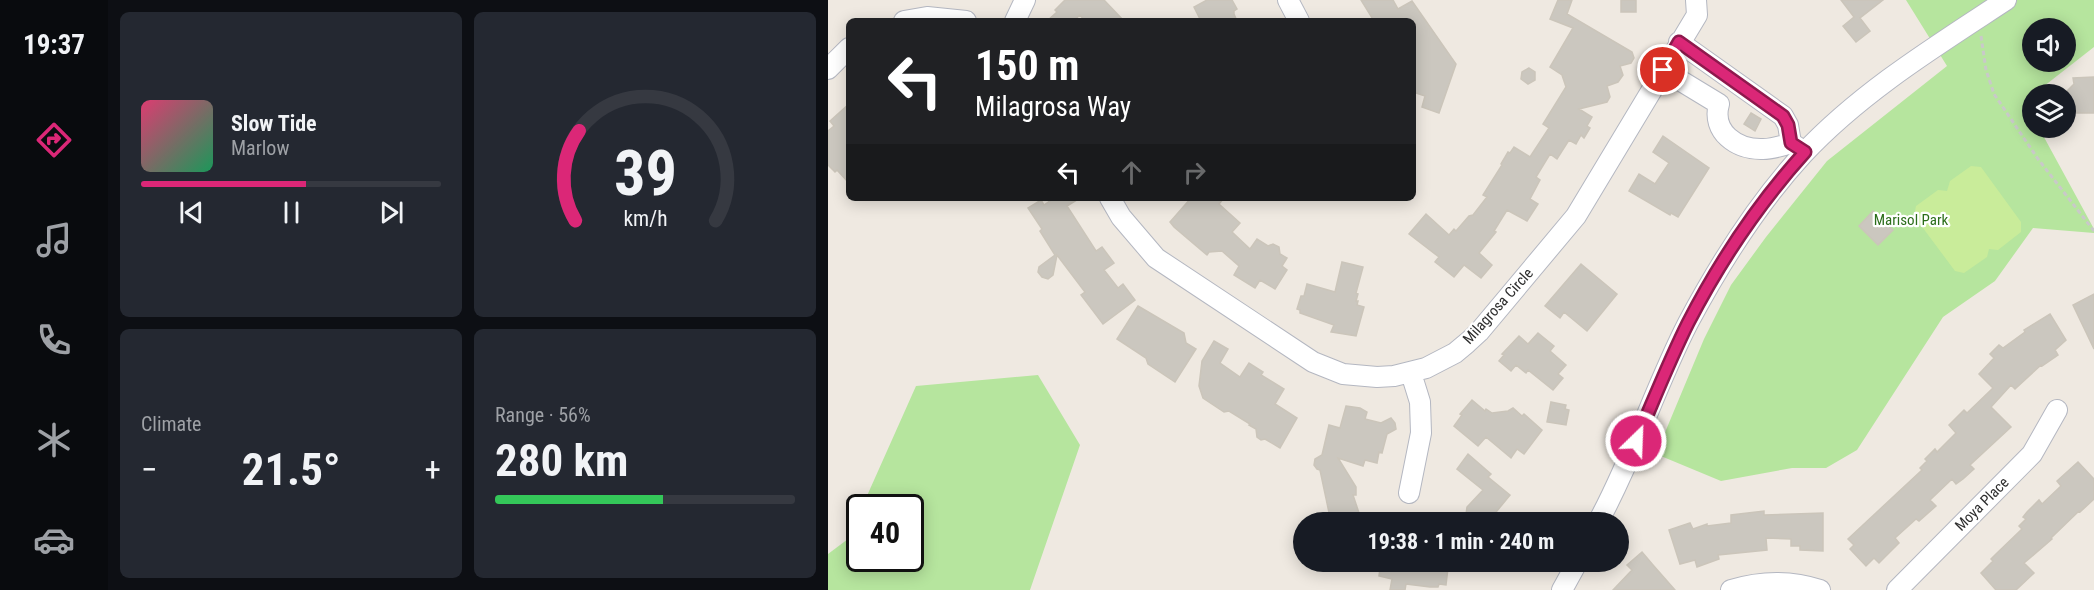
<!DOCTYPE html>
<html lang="en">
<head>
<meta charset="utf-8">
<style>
  :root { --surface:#171b24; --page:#242831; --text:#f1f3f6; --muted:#9ea1a6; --line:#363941; --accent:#db2777 }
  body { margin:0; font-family:"Roboto Condensed",sans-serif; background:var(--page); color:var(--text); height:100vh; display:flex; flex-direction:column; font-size:22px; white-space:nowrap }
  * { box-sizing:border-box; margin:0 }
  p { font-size:20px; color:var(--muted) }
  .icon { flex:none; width:33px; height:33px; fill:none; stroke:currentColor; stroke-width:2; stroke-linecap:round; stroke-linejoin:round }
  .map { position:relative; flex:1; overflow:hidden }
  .details { display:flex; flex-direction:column; gap:12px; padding:12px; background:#0d0f14; width:720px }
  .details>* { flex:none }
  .hud { position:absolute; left:18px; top:18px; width:570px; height:183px; border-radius:9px; box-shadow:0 3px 15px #0003; background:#202124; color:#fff; overflow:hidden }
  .buttons { position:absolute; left:1194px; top:18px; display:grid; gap:12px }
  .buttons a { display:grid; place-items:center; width:54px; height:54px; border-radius:50%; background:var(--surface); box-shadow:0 3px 15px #0003; font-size:30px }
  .speed { position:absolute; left:18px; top:494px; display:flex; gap:12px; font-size:30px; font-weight:700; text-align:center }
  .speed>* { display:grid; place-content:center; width:78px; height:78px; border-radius:50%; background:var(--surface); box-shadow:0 3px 15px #0003; line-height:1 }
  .speed .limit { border:3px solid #111; border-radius:9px; background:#fff; color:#111 }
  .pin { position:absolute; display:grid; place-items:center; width:51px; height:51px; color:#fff; margin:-26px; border:3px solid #fff; border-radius:50%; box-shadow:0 2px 6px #0007 }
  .me { position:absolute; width:66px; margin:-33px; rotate:24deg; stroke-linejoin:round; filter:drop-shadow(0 0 4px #0008) }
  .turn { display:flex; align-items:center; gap:21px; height:126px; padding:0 30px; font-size:27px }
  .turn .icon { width:78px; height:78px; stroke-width:2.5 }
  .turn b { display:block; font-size:42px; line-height:51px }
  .lanes { display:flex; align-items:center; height:57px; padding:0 30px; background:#0003; justify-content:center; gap:30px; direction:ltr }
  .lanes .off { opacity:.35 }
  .big { font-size:45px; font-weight:700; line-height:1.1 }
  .details .tile { flex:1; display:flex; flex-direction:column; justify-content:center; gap:9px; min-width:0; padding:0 21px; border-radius:9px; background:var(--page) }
  .details .dial { align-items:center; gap:0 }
  .dial svg { height:156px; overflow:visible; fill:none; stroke:var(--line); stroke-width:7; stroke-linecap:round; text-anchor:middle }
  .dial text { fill:var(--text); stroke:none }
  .song { display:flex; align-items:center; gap:18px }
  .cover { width:72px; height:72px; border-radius:9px; background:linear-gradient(135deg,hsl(340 70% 55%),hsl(150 70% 35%)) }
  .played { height:6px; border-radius:3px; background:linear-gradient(90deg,var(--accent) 55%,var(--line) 55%) }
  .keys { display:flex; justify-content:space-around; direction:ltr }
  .heat { display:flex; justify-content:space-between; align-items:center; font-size:33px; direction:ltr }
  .charge { height:9px; border-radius:4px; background:linear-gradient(90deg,#34c759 56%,var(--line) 0) }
  .details .tiles { flex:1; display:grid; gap:12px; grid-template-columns:repeat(2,1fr) }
  .trip { position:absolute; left:465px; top:512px; width:336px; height:60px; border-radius:30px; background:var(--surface); box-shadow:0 3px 15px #0003; font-weight:700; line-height:60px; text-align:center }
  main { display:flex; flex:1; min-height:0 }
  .menu { display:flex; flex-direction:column; width:108px; justify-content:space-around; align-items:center; background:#090b0e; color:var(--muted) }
  .menu .icon { width:42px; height:42px }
  .menu .active { color:var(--accent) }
  .menu b { font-size:27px; color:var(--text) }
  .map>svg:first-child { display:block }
</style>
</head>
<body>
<main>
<nav class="menu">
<b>19:37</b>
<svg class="icon active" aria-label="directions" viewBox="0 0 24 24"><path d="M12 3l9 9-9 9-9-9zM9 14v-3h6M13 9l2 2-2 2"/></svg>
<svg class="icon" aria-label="music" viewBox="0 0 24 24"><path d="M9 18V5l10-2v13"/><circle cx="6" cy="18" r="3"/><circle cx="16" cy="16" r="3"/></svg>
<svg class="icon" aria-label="phone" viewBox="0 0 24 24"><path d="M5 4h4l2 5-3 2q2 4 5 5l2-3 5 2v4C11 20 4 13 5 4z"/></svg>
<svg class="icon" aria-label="climate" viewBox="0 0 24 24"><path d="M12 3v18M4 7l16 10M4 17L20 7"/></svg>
<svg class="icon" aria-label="car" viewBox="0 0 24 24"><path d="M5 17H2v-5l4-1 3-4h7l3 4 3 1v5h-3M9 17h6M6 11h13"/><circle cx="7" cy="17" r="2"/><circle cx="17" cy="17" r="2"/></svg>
</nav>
<section class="details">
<div class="tiles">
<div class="tile">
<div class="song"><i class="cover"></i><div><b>Slow Tide</b><p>Marlow</p></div></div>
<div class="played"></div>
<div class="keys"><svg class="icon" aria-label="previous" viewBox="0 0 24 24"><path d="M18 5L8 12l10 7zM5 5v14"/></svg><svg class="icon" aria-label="pause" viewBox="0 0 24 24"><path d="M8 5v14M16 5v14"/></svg><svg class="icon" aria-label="next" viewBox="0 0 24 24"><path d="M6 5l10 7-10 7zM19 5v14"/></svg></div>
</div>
<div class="tile dial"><svg viewBox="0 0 100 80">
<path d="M14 69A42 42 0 1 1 86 69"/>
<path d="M14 69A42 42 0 0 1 16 23" stroke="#db2777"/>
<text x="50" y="56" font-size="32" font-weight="700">39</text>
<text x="50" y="72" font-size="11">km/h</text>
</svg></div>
<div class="tile"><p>Climate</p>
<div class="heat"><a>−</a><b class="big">21.5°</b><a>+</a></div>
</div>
<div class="tile"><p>Range · 56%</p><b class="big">280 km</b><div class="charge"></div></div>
</div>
</section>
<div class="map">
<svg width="1266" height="590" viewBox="0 0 1266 590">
  <rect width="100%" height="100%" fill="#efe9e1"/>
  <!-- green -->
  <path fill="#b6e59e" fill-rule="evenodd" d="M1078 0H1266V47L1197 101 1204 116V128H1211L1266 229V233L1205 228 1167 281 1115 317 1029 450 998 468H964L893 481 828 454 876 339 903 285 938 237 999 161 1119 66ZM1204 28H1238V62H1204Z
    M210 375 252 445 202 590H0V554L20 539 31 513 32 558H82V507H34L88 386Z"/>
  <!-- pitch -->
  <path fill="#c9ec9a" d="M1143 166 1153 167 1193 222V232L1170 250 1161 249 1159 257 1136 273 1127 271 1086 216 1088 206 1110 190 1119 191 1122 181Z"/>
  <!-- building -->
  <path fill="#cbc7bf" stroke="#cbc5ba" stroke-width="1.5" d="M237 0H276L296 21H257L252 15 245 21H219L229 12 227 10Z
    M379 0H404L409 9 406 11V14L409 21H373L366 7Z
    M533 0H565L570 9 584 1 628 64 611 113 594 107 597 96 585 92V21H546Z
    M730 0H744L739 14 804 52 806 58 803 63 792 66 795 75 790 82 779 86 782 97 779 102 751 109 764 117 759 126 762 128 756 138 753 135 748 144 741 140 729 159 722 154 708 177 712 180 702 199 710 204 699 221 679 210 666 231 668 232 651 253 664 265 653 278 636 265 626 277 607 262 611 257 581 234 598 214 621 235 626 229 628 231 641 216 645 215 659 197 655 195 674 165 673 164 680 152 682 153 686 147 702 157 721 128 715 124 738 87 734 75 722 67 745 28 722 19Z
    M793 0H808V12H793Z
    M1013 0H1055L1032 18 1042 31 1028 42 1015 26 1026 17Z
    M701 68 707 72V80L700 84 693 79 694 72Z
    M1266 77V113H1246V107L1239 100V91L1246 84 1245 78Z
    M21 104V183L9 170 7 172 0 165V131L6 126 2 121Z
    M923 113 933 119 927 131 916 124Z
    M835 136 881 168 850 217 843 213 842 215 801 191 811 174 827 184 841 163 825 152Z
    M226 198H252L239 206 268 251 274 247 286 263 276 270 290 288 295 284 307 300 275 324 253 295 257 292 229 255 225 275 220 279 214 277 210 272 211 267 227 255 212 231 214 229 200 208 213 200 216 205Z
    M363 198H396L391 204 412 223 404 232 422 249 429 239 440 246 445 244 451 247 452 254 459 258 454 266 459 270 447 289 432 280 427 288 406 275 411 266 394 251 381 252 379 255 346 227 342 222Z
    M1045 211 1065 230 1050 245 1031 226Z
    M514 262 535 267 528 293 530 294 528 301H530L529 305 536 307 528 336 503 332 506 325 472 313V310L469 309 473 296H476L479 284 507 292Z
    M753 264 789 294 759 331 736 312 732 318 717 306Z
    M1266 294V349L1245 305Z
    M310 306 356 333 358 343 368 349 347 382 320 364 318 358 289 339Z
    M1222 314 1238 340 1227 350 1230 355 1214 366 1213 365 1187 389 1183 385 1163 407 1183 427 1142 465 1146 469 1135 479 1128 484 1124 479 1102 500 1108 506 1091 521 1088 519 1067 538 1071 543 1051 563 1046 558 1038 566 1022 549 1026 545 1020 539 1094 470 1092 468 1099 461 1097 459 1107 449 1109 452 1128 433 1121 425 1136 410 1139 413 1165 388 1151 374 1166 358 1162 354 1171 345 1175 348 1197 332 1196 330Z
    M710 333 726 346 722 351 738 365 730 374 735 378 725 390 700 370 698 373 688 365 683 371 671 361 676 355 674 354 691 336 700 344Z
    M386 341 400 349 392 363 412 377 421 363 435 372 433 375 456 389 447 404 469 418 452 448 437 439 433 440 429 437 428 429 421 425 422 424 401 411 396 412 375 398 371 386 374 361Z
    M644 400 657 411 658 409 664 413 680 411 685 408 694 416 696 414 714 430 696 454 689 449 683 458 658 437 650 446 626 426 634 415 632 414Z
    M723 402 738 405 737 409 741 410 738 425 719 422Z
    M518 406 532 408 539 412 537 419 553 423 563 418 567 423 568 429 559 434 554 453 551 452 549 463 537 460 535 466 510 458 528 487V495H525L534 522H503L492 470 489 469 486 465 487 459 494 455 501 425 512 428Z
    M640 454 663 474 660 477 682 495 664 517 665 522H637L639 507 655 490 629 469Z
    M1250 462 1266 479V499L1252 512 1251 511 1223 538 1224 539 1196 563 1206 573 1188 590H1168L1153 573 1165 561 1163 559 1168 554 1194 529 1191 526 1198 519 1195 517 1199 512 1211 500 1214 504 1233 486 1229 481Z
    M936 511V515L995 513V551L972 550V546H963V539L938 538 939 550 890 555 891 559 869 567 867 560 852 564 841 530 862 523 865 529 879 524V526L903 523V515Z
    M814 552 825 565 847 590H785L804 570 799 565Z
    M553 561H607L606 566 620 568 618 585 611 584 610 587H602L578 584 577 590H562L564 579 551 576Z"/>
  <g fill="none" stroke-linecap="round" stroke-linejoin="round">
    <!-- minor casing -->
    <g stroke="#b4b7c1" stroke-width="22">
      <path id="minor" d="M460 0 471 21
        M76 21 99 17 138 21
        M187 21 197 0
        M851 42 955 116 960 125 963 143 977 152
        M0 69 21 48
        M835 70 891 104C883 132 909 150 935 149 944 149 954 146 963 143
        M282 198 293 217 328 258 485 362 515 374 549 377 566 376 598 368 627 353 639 343 651 332 748 216 869 15 868 0
        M581 493 593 433 592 402 583 373
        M770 522C805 458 827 387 860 323 892 263 929 204 975 154 1033 92 1108 46 1178 0
        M734 590 750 561
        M903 590C933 581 962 580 992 590
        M1069 590 1204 454 1229 410"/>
    </g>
    <!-- path -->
    <path stroke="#c9c9c9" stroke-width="3" stroke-dasharray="4.5 3" stroke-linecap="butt" d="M1153 36 1158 70 1166 94 1210 159 1266 231"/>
    <!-- minor -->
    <use href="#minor" stroke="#fff" stroke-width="20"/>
  </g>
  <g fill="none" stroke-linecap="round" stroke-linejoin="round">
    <!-- route casing -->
    <g stroke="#8e194d" stroke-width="15">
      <path id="route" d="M808 441C825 402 841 361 860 323 892 261 930 204 977 152L963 143 960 125 955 116 851 42 835 70"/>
    </g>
    <!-- route -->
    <use href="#route" stroke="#db2777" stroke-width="10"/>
  </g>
  <g text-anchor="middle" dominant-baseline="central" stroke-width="4.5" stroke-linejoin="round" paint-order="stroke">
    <!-- park labels -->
    <g font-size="15" fill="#2c6e1b" stroke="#fff">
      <text x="1083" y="220">Marisol Park</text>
    </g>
    <!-- street labels -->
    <g font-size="15" fill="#2e2e2e" stroke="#fff">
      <text transform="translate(670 306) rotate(-48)">Milagrosa Circle</text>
      <text transform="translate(1154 504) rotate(-45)">Moya Place</text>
    </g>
  </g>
</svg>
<div class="buttons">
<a><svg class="icon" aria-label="sound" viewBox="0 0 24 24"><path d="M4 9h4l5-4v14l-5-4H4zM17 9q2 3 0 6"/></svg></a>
<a><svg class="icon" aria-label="layers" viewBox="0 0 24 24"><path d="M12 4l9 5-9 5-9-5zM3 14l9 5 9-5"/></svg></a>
</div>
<div class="speed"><div class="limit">40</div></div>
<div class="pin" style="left:835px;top:70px;background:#d93025"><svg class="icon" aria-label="arrive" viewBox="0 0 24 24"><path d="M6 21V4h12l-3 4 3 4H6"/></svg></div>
<svg class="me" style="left:808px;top:441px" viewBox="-20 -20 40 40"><circle r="17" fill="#db2777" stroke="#fff" stroke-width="3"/><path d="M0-11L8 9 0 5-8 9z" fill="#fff"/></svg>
<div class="trip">19:38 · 1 min · 240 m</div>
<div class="hud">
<div class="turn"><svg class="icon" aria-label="left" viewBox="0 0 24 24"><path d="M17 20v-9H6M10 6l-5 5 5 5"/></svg><div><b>150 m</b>Milagrosa Way</div></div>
<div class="lanes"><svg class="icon" aria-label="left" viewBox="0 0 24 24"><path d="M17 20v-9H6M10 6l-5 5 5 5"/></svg><svg class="icon off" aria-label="ahead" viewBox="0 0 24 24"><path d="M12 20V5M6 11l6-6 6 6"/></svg><svg class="icon off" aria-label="right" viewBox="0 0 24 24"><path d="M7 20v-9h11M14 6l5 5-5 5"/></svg></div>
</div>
</div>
</main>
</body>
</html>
